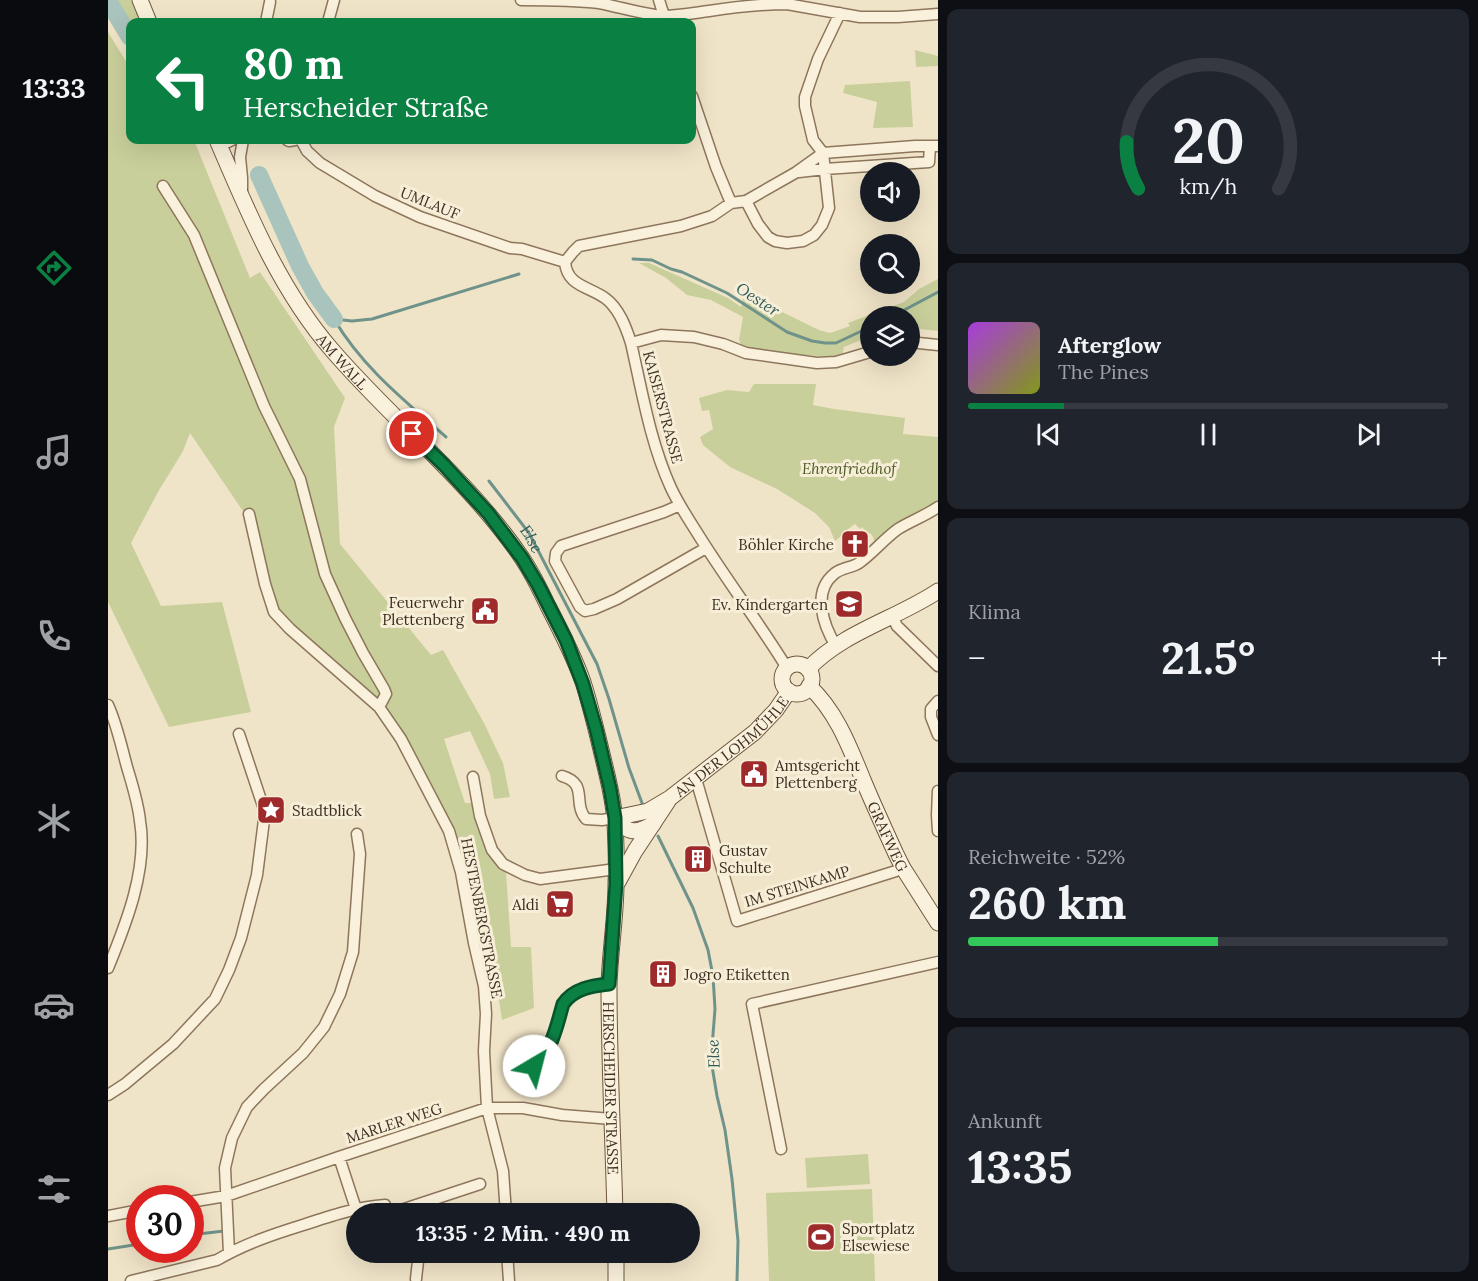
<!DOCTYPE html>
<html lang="de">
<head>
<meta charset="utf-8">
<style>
  :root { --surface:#171b24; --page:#20242c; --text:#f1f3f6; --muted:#9ea1a6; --line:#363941; --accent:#0b8043 }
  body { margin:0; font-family:Lora,serif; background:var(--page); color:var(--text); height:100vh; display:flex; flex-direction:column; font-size:22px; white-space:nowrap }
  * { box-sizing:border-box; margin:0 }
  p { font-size:20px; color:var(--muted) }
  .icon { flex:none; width:33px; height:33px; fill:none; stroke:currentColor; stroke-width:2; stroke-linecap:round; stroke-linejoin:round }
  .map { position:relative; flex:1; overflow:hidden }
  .panel { display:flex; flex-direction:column; gap:9px; padding:9px; background:#0d0f14; width:540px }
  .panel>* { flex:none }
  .hud { position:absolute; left:18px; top:18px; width:570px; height:126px; border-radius:12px; box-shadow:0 6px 24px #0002; background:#0b8043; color:#fff; overflow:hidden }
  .tools { position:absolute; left:752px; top:162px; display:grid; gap:12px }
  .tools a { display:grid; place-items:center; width:60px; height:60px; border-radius:50%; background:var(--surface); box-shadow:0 6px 24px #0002; font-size:30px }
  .speed { position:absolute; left:18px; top:1185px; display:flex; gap:12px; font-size:30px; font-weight:700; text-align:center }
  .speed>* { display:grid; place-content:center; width:78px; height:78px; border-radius:50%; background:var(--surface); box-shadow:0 6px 24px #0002; line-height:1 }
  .speed .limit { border:9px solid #d22; background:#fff; color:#111 }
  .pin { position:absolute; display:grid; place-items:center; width:51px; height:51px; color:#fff; margin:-26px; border:3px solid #fff; border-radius:50%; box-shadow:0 2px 6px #0007 }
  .me { position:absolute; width:66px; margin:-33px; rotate:37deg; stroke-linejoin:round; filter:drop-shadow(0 0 4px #0008) }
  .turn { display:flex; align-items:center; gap:21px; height:126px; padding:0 18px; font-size:27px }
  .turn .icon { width:78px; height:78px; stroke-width:2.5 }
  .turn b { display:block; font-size:42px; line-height:51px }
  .big { font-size:45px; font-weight:700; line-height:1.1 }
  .panel .widget { flex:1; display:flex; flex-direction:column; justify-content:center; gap:9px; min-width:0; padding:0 21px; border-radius:12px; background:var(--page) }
  .panel .dial { align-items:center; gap:0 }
  .dial svg { height:156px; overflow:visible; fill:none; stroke:var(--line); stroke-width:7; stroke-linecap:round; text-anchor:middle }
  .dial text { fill:var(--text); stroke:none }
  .song { display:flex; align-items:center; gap:18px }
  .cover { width:72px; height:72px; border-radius:9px; background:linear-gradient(135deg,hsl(280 70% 55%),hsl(70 70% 35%)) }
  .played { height:6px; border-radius:3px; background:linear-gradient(90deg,var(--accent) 20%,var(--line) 20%) }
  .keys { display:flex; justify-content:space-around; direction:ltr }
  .heat { display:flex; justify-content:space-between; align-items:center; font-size:33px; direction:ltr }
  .charge { height:9px; border-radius:4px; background:linear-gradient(90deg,#34c759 52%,var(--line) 0) }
  .trip { position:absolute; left:238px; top:1203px; width:354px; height:60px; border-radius:30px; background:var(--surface); box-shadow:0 6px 24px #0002; font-weight:700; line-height:60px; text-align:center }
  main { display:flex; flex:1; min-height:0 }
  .menu { display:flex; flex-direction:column; width:108px; justify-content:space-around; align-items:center; background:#090b0e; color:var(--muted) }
  .menu .icon { width:42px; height:42px }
  .menu .current { color:var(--accent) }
  .menu b { font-size:27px; color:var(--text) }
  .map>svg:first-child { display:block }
</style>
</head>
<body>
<main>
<nav class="menu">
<b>13:33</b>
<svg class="icon current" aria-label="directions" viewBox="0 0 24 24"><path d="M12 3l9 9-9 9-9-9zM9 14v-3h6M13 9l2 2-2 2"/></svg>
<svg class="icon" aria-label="music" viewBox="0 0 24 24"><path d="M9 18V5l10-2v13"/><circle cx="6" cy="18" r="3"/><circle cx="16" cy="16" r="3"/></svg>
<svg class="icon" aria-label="phone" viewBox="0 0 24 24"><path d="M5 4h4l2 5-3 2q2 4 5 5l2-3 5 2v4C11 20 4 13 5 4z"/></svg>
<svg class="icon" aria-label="climate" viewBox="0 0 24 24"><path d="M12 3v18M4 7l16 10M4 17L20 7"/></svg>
<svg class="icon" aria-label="car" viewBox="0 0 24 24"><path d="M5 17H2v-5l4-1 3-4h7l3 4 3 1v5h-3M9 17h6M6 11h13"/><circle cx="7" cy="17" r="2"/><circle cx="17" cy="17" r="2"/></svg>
<svg class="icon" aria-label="filters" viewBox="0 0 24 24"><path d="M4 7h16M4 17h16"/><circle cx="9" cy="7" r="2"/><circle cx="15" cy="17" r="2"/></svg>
</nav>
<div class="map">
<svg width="830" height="1281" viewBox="0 0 830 1281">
  <rect width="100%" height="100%" fill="#f0e4c8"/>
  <!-- green -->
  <path fill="#c9cf9b" d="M6 0H23L32 22H24Z
    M0 32 22 68V140H86L142 278 152 272 237 398 226 427 232 544 323 655 335 650 376 723 395 763 402 797 386 799 382 774 362 731 336 739 357 803H364C371 823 379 861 398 872L403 947H423L426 1008 394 1020 382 940 366 943 341 831 271 707 166 612 145 526 82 433 75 451 50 492 23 543 53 606 114 602 143 712 61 727 0 602Z
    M807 50 830 56V66L808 67Z
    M802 81 805 127 765 128 769 102 735 93 737 85Z
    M531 263H541L620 298 633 307 637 294 711 330 722 333 742 326 740 323 796 302 811 289 830 279V331L801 328V316H762V336L736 347 734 356 721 357 635 350 631 340 635 317 603 300 579 295 558 278Z
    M646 384H708L705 405 726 409 797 418 795 434 830 437V504L768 544 766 541C765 532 759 533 754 527L752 529 747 524 736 532V534L727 541 721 527 707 513 669 489 622 467 595 445 592 437 605 429 601 410 594 411 591 398 619 390 641 392Z
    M760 1154 762 1184 699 1188 697 1158Z
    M764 1189 767 1281H661L658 1193Z"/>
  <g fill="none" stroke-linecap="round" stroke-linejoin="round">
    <!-- stream -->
    <g stroke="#6f938a" stroke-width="3">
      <path d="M525 259 544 260 563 269 574 272 619 293 679 332 704 341 717 343H728L762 327"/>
      <path d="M785 316 830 292"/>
      <path d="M226 319 244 321 264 319 411 274"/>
      <path d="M226 319C254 367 297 401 338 437"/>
      <path id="s1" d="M381 481 421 533 489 664 501 699 521 768 534 803"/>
      <path d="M550 836 585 908 600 950 605 976 607 1009 603 1060 609 1096 617 1130 624 1179 630 1241 629 1281"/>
      <path d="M82 1235 116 1231"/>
      <path d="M0 1249 32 1244"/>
    </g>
    <!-- river -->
    <path stroke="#a9c4bc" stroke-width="18" d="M0 1 22 37
      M151 175 192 266 207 293 226 319"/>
    <!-- street casing -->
    <g stroke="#8d765c" stroke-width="13">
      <path id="street" d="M413 0C439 0 465 0 491 3 512 7 533 14 555 16 570 16 586 13 601 11 627 7 653 4 679 4L752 17H790L830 14
        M551 0 557 19
        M158 22 162 2
        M220 22 226 0
        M584 96 608 167 623 203
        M179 140 181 141 187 140
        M193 140 199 151 212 163 267 196 312 217 402 248 414 249 457 262
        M109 141 120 142 124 140
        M715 153 705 140 697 106V97L710 59 732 13
        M691 172 717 169 821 162 822 146
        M55 186 86 235 156 406 192 479 217 574 237 618 255 653 276 689 278 694 271 707
        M134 193V178L132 157 135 140
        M638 201 650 224 660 237 667 241 679 243 695 241 706 235 714 225 721 208 715 153
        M457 262C459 286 480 286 497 298 511 308 518 327 523 343 534 391 542 442 563 488 570 503 579 517 588 531 617 578 650 621 679 668
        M457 262 465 252 471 246 573 226 604 216 623 203 638 201 687 173 715 153 807 146H830
        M801 342 830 345
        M523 343 553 335 586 337 615 344 638 353 709 363 728 362 762 352
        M572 505 556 512 453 546 448 553 447 561 472 607 477 611 486 609 509 599 598 548
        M141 514 157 584 166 612 182 629 271 707 293 739 341 831 353 872 366 943 376 986 378 1014 376 1051 379 1108 395 1171 398 1214
        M784 616 789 626 830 666
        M728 646C715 625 704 592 726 574 734 567 744 568 751 563 765 553 776 539 790 529 803 521 817 516 830 507
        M830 701 823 709V717L830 735
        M0 705C9 725 13 745 19 767 24 784 30 802 32 821 40 869 18 924 0 968
        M454 776C481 784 464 803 478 819L494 820 507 818
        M365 777 372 816 384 850 395 864 417 875 432 879 508 869
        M588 779 629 921 788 871 795 868
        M830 791 829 815 830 831
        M423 1070 440 1050 444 1042 455 1004C465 988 484 986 501 984
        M0 1095 17 1084 65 1044 107 999 121 970 133 938 149 875 157 812 131 734
        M673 1149 644 1004 830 962
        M231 1157 248 1209
        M82 1202 118 1196 231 1157 379 1108H415L454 1115 504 1119
        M281 1214 372 1184
        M0 1216 32 1210
        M399 1252 401 1281
        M121 1253 117 1168 124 1138 139 1107 156 1089 195 1053 216 1027 232 994 245 952 252 854 249 834
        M308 1279 311 1252
        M23 1281 109 1260C136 1244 166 1234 195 1225 222 1216 249 1207 277 1205L280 1214"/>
    </g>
    <!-- secondary casing -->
    <g stroke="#6f573f" stroke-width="17">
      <g id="secondary">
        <path d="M32 0 41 22"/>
        <path id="s2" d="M109 140C140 212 171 289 224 350 285 421 361 480 414 558 424 573 432 589 440 606 453 631 466 656 475 682 483 707 489 733 495 758 500 779 506 801 507 823 508 843 509 863 508 883 508 917 502 951 501 985 501 1061 505 1137 507 1214"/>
        <circle cx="689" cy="679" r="15"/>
        <path d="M700 669C735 632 788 619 830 591"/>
        <path id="s3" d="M701 686C729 712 742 748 756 782 766 806 777 830 788 854L795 868 830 923"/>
        <path id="s4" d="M507 818 540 811 562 798 647 732 668 710 681 691"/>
        <path d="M507 818C520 834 528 834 545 824"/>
        <path d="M510 882 527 851 560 801"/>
        <path d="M508 1252V1281"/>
      </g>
    </g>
    <!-- street -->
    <use href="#street" stroke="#faf1dc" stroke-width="10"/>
    <!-- secondary -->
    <use href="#secondary" stroke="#faf1dc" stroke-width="15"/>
  </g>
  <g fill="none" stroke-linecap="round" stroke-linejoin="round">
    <!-- route casing -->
    <g stroke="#07532c" stroke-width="15">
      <path id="route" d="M304 434 336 465 380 513 414 558 430 585 458 640 475 684 488 729 502 788 507 818 508 884 501 984C484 986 466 988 455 1004 448 1028 445 1048 426 1066"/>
    </g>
    <!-- route -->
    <use href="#route" stroke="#0b8043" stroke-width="10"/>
  </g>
  <!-- icons -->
  <defs>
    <g id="church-square" transform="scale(1.5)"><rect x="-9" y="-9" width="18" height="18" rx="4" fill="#9e2a2b" stroke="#f7eed8"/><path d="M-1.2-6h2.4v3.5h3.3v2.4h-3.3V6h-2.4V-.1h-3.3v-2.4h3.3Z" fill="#fff"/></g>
    <g id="school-square" transform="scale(1.5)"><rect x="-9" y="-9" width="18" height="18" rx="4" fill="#9e2a2b" stroke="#f7eed8"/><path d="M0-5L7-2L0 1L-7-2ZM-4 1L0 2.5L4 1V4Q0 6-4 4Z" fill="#fff"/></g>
    <g id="civic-square" transform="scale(1.5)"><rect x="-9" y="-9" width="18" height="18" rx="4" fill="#9e2a2b" stroke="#f7eed8"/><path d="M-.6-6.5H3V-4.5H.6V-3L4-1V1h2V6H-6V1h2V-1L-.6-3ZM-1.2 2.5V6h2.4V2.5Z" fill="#fff"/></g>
    <g id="sight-square" transform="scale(1.5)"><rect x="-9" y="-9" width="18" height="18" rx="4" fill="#9e2a2b" stroke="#f7eed8"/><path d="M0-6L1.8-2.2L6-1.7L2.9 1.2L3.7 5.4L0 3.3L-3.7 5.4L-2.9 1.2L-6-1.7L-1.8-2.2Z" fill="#fff"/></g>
    <g id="building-square" transform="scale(1.5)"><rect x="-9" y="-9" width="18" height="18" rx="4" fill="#9e2a2b" stroke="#f7eed8"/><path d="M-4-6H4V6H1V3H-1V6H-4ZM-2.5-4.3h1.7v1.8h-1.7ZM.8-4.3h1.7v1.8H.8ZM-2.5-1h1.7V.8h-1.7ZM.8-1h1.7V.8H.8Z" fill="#fff"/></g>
    <g id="supermarket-square" transform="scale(1.5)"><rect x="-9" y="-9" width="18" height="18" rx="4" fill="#9e2a2b" stroke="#f7eed8"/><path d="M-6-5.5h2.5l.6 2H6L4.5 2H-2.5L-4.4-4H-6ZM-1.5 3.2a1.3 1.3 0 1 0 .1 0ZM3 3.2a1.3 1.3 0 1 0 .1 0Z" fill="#fff"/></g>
    <g id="stadium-square" transform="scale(1.5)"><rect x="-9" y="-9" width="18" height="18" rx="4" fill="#9e2a2b" stroke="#f7eed8"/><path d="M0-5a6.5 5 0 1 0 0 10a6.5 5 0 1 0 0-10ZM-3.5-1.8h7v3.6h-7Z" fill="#fff"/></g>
  </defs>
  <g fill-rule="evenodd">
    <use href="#church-square" x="747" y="544"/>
    <use href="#school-square" x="741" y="604"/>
    <use href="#civic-square" x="377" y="611"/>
    <use href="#civic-square" x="646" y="774"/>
    <use href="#sight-square" x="163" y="810"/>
    <use href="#building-square" x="590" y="859"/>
    <use href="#supermarket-square" x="452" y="904"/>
    <use href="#building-square" x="555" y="974"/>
    <use href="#stadium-square" x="713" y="1237"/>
  </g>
  <g text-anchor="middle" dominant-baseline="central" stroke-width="6" stroke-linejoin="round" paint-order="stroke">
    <!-- street labels -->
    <g font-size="15" fill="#3d2e20" stroke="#f7eed8">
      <text transform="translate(322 203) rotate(22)">UMLAUF</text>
      <text stroke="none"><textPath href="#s2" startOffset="256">AM WALL</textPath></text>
      <text transform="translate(555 407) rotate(75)">KAISERSTRASSE</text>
      <text stroke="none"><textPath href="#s4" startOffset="140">AN DER LOHMÜHLE</textPath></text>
      <text stroke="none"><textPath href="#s3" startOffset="171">GRAFWEG</textPath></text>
      <text transform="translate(689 886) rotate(-17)">IM STEINKAMP</text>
      <text transform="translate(374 918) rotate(79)">HESTENBERGSTRASSE</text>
      <text stroke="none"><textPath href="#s2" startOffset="1071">HERSCHEIDER STRASSE</textPath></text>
      <text transform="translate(286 1123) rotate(-18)">MARLER WEG</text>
    </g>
    <!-- park labels -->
    <g font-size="15" font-style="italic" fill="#4d5a26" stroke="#f7eed8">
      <text x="741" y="468">Ehrenfriedhof</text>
    </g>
    <!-- poi labels -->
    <g font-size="15" fill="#3d2e20" stroke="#f7eed8" text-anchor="start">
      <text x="726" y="544" text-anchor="end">Böhler Kirche</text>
      <text x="356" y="602" text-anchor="end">Feuerwehr<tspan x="356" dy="17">Plettenberg</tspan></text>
      <text x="720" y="604" text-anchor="end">Ev. Kindergarten</text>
      <text x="667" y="765">Amtsgericht<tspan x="667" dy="17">Plettenberg</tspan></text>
      <text x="184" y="810">Stadtblick</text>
      <text x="611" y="850">Gustav<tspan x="611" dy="17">Schulte</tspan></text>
      <text x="431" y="904" text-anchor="end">Aldi</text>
      <text x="576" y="974">Jogro Etiketten</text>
      <text x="734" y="1228">Sportplatz<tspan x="734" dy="17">Elsewiese</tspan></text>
    </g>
    <!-- water labels -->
    <g font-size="16" font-style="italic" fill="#2f5d5a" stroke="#f7eed8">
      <text transform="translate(650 299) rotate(33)">Oester</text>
      <text stroke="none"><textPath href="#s1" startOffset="72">Else</textPath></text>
      <text transform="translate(605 1054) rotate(-93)">Else</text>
    </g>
  </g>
</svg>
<div class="tools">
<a><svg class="icon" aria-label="sound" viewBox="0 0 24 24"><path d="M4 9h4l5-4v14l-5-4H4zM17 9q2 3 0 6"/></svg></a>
<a><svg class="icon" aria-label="search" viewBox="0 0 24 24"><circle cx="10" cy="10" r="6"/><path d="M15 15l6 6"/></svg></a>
<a><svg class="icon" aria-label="layers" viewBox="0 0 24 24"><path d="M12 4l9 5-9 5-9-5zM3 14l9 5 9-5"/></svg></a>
</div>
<div class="speed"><div class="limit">30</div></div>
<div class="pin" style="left:304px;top:434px;background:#d93025"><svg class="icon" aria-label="arrive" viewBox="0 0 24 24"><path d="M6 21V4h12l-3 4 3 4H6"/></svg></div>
<svg class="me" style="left:426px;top:1066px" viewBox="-20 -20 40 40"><circle r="19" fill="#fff"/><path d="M0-13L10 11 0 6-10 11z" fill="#0b8043"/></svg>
<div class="trip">13:35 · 2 Min. · 490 m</div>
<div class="hud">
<div class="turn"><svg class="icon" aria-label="left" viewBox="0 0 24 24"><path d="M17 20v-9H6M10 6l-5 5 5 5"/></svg><div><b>80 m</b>Herscheider Straße</div></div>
</div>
</div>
<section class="panel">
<div class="widget dial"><svg viewBox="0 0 100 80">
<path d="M14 69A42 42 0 1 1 86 69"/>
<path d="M14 69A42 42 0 0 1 8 45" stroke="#0b8043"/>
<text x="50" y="56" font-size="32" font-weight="700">20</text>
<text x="50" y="72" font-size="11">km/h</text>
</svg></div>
<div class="widget">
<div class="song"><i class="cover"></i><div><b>Afterglow</b><p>The Pines</p></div></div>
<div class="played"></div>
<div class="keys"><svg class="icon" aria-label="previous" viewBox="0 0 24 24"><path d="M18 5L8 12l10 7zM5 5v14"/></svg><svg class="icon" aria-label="pause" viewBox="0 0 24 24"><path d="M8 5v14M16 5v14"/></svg><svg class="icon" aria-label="next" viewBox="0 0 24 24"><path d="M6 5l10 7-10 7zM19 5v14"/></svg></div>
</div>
<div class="widget"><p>Klima</p>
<div class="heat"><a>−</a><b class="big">21.5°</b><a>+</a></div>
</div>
<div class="widget"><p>Reichweite · 52%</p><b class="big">260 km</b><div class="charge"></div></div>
<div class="widget"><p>Ankunft</p><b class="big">13:35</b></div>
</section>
</main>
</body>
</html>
